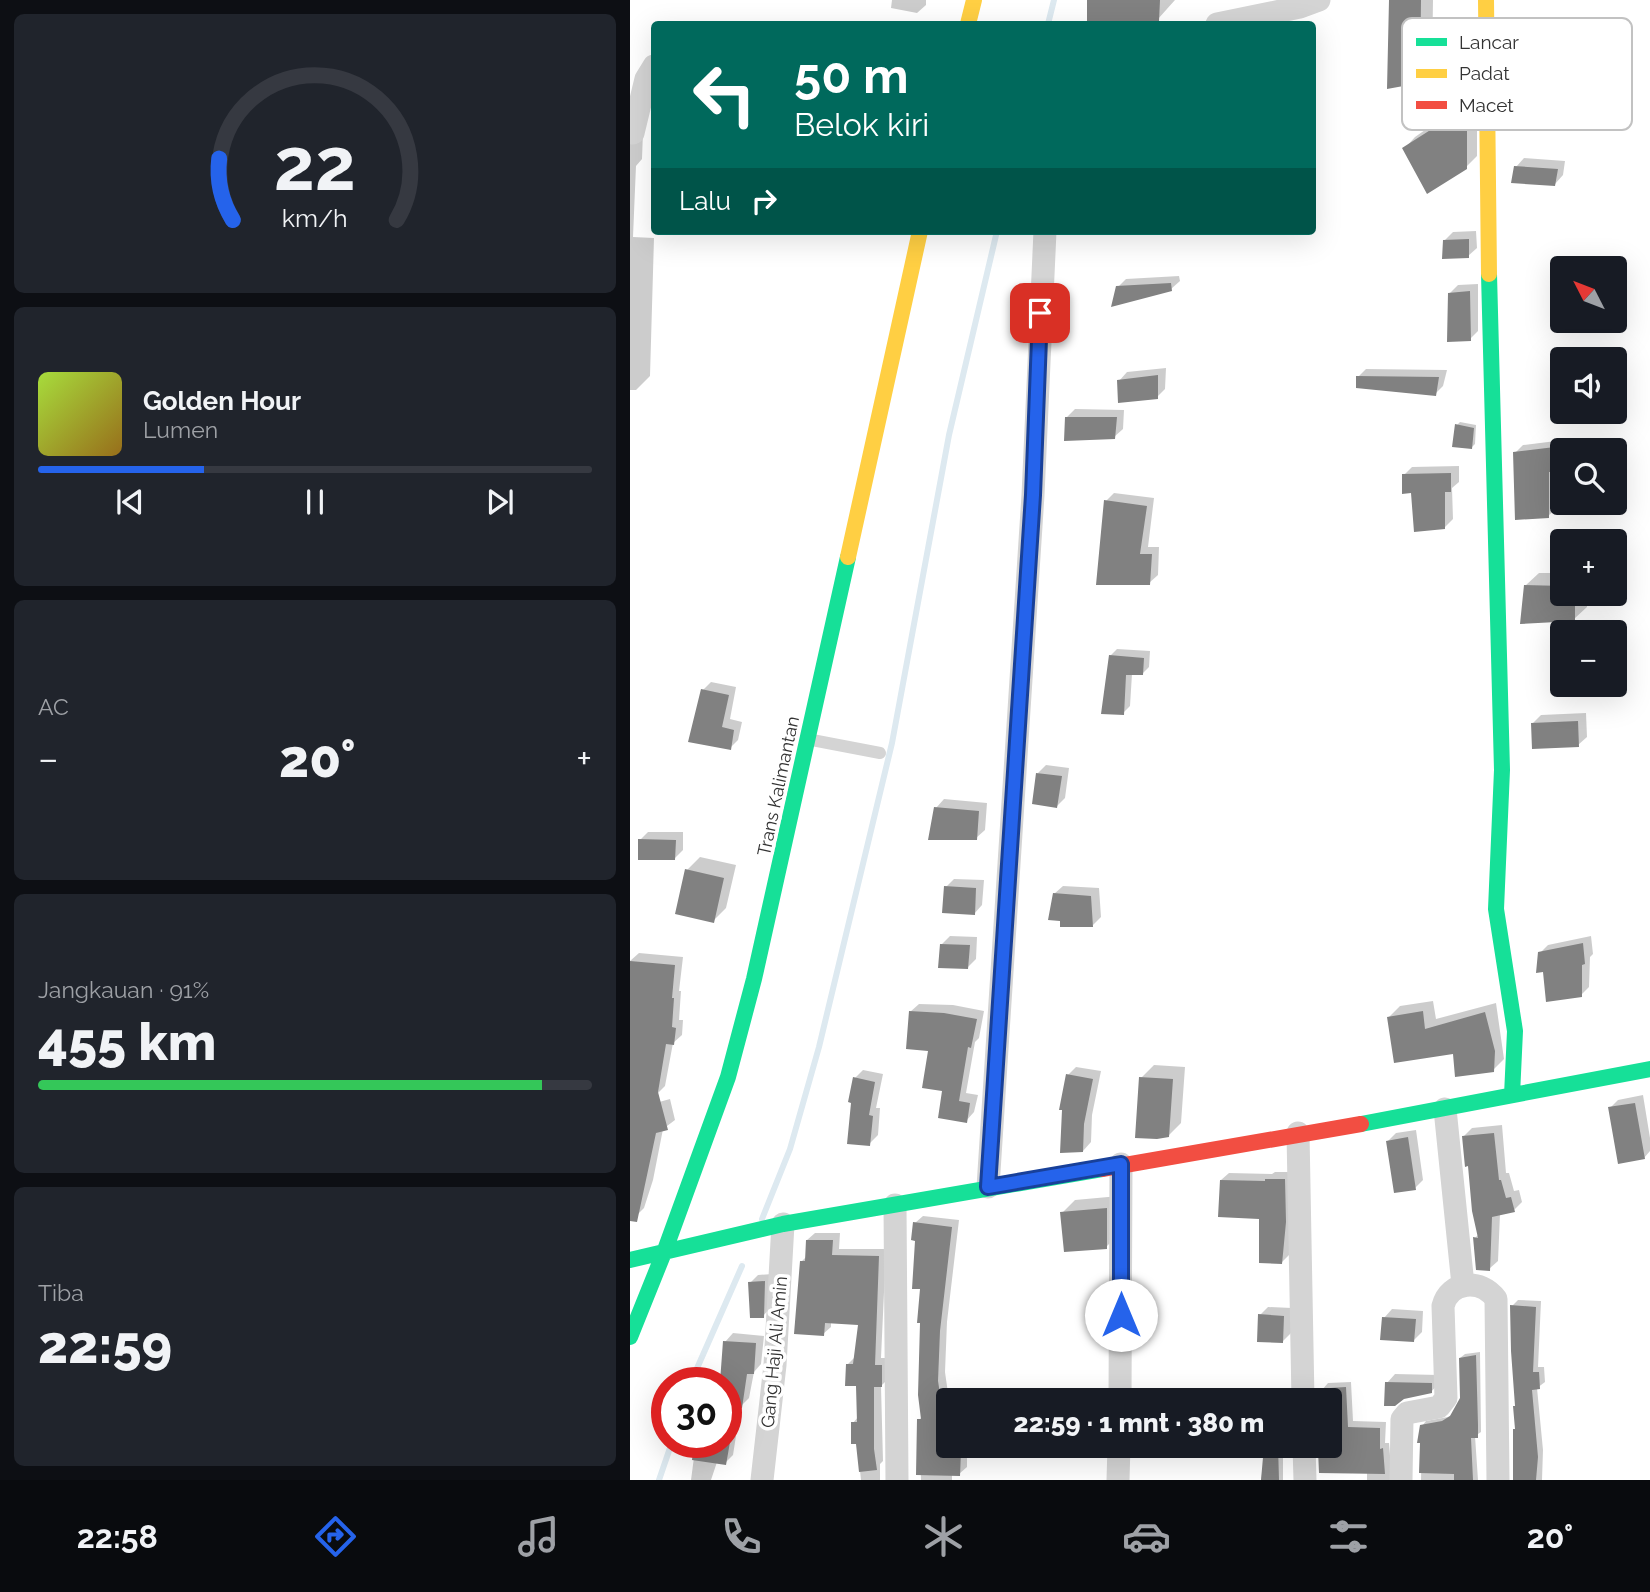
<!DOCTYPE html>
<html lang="id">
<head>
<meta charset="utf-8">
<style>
  :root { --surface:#171b24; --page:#20242c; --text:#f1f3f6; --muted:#9ea1a6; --line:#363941; --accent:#2563eb }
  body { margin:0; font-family:Raleway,sans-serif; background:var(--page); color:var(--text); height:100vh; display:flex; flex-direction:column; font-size:26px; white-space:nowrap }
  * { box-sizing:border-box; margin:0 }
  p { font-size:23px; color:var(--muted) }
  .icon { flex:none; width:38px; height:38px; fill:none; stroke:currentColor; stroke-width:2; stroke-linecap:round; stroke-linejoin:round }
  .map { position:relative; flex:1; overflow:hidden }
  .panel { display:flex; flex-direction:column; gap:14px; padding:14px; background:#0d0f14; width:630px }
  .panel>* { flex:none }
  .hud { position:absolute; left:21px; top:21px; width:665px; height:214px; border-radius:7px; box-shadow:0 7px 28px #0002; background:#00695c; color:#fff; overflow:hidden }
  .needle { width:46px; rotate:312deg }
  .fabs { position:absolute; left:920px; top:256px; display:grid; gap:14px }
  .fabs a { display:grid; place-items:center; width:77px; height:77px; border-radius:7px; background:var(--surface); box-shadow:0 7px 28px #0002; font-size:35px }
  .speed { position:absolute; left:21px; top:1367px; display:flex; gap:14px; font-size:35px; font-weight:700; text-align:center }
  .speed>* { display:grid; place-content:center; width:91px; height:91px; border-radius:50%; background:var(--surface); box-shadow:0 7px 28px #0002; line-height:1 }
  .speed .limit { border:10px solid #d22; background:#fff; color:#111 }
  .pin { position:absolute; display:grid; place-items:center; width:60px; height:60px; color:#fff; margin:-30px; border-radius:14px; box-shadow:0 4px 10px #0006 }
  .me { position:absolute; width:77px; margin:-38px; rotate:0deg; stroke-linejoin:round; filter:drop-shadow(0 0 5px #0008) }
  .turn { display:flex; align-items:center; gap:24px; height:147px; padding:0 28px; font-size:32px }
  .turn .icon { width:91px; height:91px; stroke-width:2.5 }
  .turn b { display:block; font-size:49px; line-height:60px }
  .then { display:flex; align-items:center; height:66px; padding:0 28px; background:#0003; gap:14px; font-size:26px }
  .big { font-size:52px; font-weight:800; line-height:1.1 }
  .panel .card { flex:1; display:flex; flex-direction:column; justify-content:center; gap:10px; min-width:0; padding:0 24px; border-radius:10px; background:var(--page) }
  .panel .dial { align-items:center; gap:0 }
  .dial svg { height:182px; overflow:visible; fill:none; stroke:var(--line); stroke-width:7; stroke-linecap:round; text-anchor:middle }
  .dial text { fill:var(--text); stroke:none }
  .song { display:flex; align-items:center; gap:21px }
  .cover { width:84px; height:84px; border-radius:10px; background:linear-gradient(135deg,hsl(80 70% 55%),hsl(40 70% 35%)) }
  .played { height:7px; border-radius:4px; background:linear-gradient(90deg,var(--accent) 30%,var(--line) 30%) }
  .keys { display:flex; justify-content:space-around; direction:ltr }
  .heat { display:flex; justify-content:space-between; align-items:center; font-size:38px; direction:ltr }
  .charge { height:10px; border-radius:5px; background:linear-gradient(90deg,#34c759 91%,var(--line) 0) }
  .trip { position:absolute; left:306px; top:1388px; width:406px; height:70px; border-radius:7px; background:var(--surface); box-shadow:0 7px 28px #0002; font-weight:800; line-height:70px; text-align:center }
  .tab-bar { display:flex; height:112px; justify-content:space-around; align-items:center; background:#090b0e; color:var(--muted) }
  .tab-bar .icon { width:49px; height:49px }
  .tab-bar .current { color:var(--accent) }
  .tab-bar b { font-size:32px; color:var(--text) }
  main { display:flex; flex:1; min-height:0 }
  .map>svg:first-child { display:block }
</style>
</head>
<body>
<main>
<section class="panel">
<div class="card dial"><svg viewBox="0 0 100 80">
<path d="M14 69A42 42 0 1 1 86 69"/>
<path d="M14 69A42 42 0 0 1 8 42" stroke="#2563eb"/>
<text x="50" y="56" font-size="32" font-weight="700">22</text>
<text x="50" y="72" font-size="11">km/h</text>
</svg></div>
<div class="card">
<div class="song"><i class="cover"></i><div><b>Golden Hour</b><p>Lumen</p></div></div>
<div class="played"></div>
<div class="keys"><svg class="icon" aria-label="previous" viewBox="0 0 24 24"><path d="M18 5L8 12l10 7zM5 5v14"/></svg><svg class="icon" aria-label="pause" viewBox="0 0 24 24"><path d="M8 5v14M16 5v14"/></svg><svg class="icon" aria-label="next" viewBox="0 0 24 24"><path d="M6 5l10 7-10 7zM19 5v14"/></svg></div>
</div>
<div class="card"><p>AC</p>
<div class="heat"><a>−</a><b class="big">20°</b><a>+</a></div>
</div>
<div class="card"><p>Jangkauan · 91%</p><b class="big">455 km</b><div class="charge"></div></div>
<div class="card"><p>Tiba</p><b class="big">22:59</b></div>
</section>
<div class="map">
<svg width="1020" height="1480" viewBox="0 0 1020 1480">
  <rect width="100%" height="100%" fill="#fff"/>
  <!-- shadow -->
  <path fill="#0003" d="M262 0H296V5L287 13 261 8Z
    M458 0H545L528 19 485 24H459Z
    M761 0H803L802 69 789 82Z
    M838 100 847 114V156L836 167 774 149 785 137Z
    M0 123 13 132 12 159 6 166 3 237 24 238 20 376 6 390H0Z
    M894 158 935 161 933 175 925 184 886 167Z
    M846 231 847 248 838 256 815 240 823 232Z
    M549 276 550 281 541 289 488 287 496 279Z
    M848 284V331L840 339 820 293 828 285Z
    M536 368 535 389 527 397 489 381 497 372Z
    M736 369 817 370 813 386 805 394 728 377Z
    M445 409 494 410 493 429 484 437 436 418Z
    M830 422 846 425 845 444 841 448 827 425Z
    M942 439 941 450H933L927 470V508L918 516 885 453 893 445Z
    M829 466V482L822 488 823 519 814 528 783 492 774 475 782 467Z
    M484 493 524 498 518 547H529L528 575 519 583 476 501Z
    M909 573H933V593H957V607L944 619 896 585Z
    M487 649 520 651 519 667 513 673 502 674 500 706 493 713 480 656Z
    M81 682 106 687 100 719 112 722 108 740 100 748 73 690Z
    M956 713 957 737 948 745 903 723 911 715Z
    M416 765 439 768 435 798 427 806 408 773Z
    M314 799 357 803 355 830 346 838 306 808Z
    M18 832H53V850L45 858 10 840Z
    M70 857 106 865 96 908 83 921 57 870Z
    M324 879 354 880 352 905 344 914 316 887Z
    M433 886 469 888 471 917 463 925 424 894Z
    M320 936 347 937 346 959 338 967 311 945Z
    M961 936 963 954 960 957 959 987 951 995 915 970 910 953 918 945Z
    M9 953 53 957 49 991H51L49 1020H53L52 1035 43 1043 35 1086 27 1094 0 1090V961Z
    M803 1001 806 1019 866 1003 874 1059 863 1070 759 1017 770 1006Z
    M289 1004 323 1005 354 1011 349 1038 345 1042 336 1093 348 1095 344 1112 336 1121 314 1090 300 1049 280 1012Z
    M524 1065 555 1067 551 1123 538 1136 511 1078Z
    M446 1067 471 1071 462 1115 461 1142 453 1151 438 1075Z
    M233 1070 253 1074 246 1108H250L248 1135 239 1144 225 1078Z
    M1013 1095 1020 1138V1151L1014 1158 980 1108 988 1100Z
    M40 1099 45 1120 33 1129 23 1180 14 1208 6 1216 0 1214V1113L4 1109Z
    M872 1125 876 1173H879L884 1191 889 1190 892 1202 884 1210 870 1214 868 1261 859 1269 845 1238 849 1234 834 1136 842 1128Z
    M786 1130 793 1180 785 1188 758 1141 766 1133Z
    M645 1172H662L659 1255 652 1262 631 1218 591 1180 599 1173 642 1174Z
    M489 1196V1234L476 1247 432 1213 445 1200Z
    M293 1216 329 1220 317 1322 315 1372 319 1400 316 1444 337 1446V1467L329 1474H322V1480H291L289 1420 292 1417V1288L285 1223Z
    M185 1233H210L209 1249H256L251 1358H259V1378L251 1386 253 1461 250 1464V1480H231L227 1442 223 1423 228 1417V1385L217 1365 225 1357 230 1323 201 1321V1327L193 1334 171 1262 176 1257 177 1240Z
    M143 1274 141 1307 133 1316 120 1283 128 1275Z
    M888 1300 911 1301 908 1367H914L915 1382 907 1388 913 1450 912 1480H885L887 1404 882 1306Z
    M638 1307 662 1308 661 1333 652 1342 630 1315Z
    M762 1309 793 1311 792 1332 784 1340 754 1318Z
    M103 1333 134 1336 131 1364 124 1372 119 1398 111 1406 96 1382H83L93 1371 95 1342Z
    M850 1352 851 1432 845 1436 848 1480H791L792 1426 796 1421 818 1417 823 1414 832 1399 830 1358 835 1354Z
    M765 1374 809 1375V1383L801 1392 774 1398 757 1383Z
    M721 1382 723 1421 756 1422 755 1443H759L762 1480H737V1473L691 1472 690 1446H700V1400H693L692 1390 698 1383Z
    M642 1397H664V1400H639Z
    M96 1434 106 1436 103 1455 95 1463 87 1462 81 1480H61L66 1442H96Z
    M636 1446H665L660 1452 653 1451V1480H631Z"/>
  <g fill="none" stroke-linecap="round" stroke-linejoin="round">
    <!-- stream -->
    <path stroke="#dde9f0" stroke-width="6" d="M418 24 424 0
      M132 1219 160 1149 189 1047 262 743 319 435 367 231
      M61 1382 112 1266
      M29 1480 42 1442"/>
  </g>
  <!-- building -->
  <path fill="#818181" d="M457 0H530L529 21 500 24H457Z
    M759 0H791L790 83 757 89Z
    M826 110 837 126V169L797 194 772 148 813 122 812 119Z
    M884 166 928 169 925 186 881 183Z
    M839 239V258L812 259 813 240Z
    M541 283 542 291 481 307 486 286Z
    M840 291 841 341 817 342 818 293Z
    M528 375V399L488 403 487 380Z
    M726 376 809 377 806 396 726 388Z
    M435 417H487L485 439 434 441Z
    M825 424 844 428 842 449 822 447Z
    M933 446V472H919V518L885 520 883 452Z
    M821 473V492H815V529L784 532 781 493 772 494V474Z
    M474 500 517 506 510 554H522L520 585H466Z
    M894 585 933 586V593H945V621L890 624Z
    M479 655 514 658 513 675H496L494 715 471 714Z
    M71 689 99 695 92 727 104 730 101 750 58 742Z
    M948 721 949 747 902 749 901 723Z
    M406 773 432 776 427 808 402 804Z
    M304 807 349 811 347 840H298Z
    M8 839 46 840 45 860H8Z
    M55 869 94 878 84 923 45 914Z
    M314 886 346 888 345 915 312 913Z
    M423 893 461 896 463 927H430V921L418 920Z
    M953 943 955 964 952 965V997L916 1002 913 972 906 973 908 952Z
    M310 944 340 945 338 969 308 968Z
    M0 961 45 965 42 998H44L42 1027 46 1028 44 1045 36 1044 28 1092 38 1130 26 1133 7 1222 0 1221Z
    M279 1011 314 1013 347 1019 341 1048 338 1047 329 1101 340 1103 337 1123 308 1118 312 1091 292 1088 298 1051 276 1049Z
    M793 1011 795 1029 855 1012 865 1051 864 1072 825 1077 823 1054 764 1063 757 1017Z
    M436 1074 463 1079 454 1124 453 1152 430 1153 432 1110H429Z
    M223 1077 245 1082 239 1115 243 1116 240 1146 217 1144 221 1103 218 1102Z
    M509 1077 543 1079 539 1137 527 1139 505 1138Z
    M1005 1103 1015 1159 988 1164 978 1107Z
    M864 1133 869 1180H871L876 1198 881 1197 885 1212 862 1217 860 1271 846 1270 843 1237 848 1238 842 1211 838 1166 835 1167 832 1136Z
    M778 1137 786 1190 764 1193 756 1141Z
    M635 1179H655L656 1222 652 1264 629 1263V1219L588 1217 590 1180 635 1181Z
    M477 1208V1249L434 1252 430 1212Z
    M283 1222 322 1227 310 1331 308 1381 313 1413H310L309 1451H331L330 1476 286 1475 287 1419H291L288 1395 290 1323H287L290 1289H282L285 1241 281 1240Z
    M176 1240H203L202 1255 249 1256 245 1365H252V1387H244V1449L247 1470 229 1472 226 1444H221V1422H227L226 1386H215L216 1364H223L228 1325 195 1323 194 1336 164 1334 170 1261H175Z
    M135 1281 134 1318H120L118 1282Z
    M880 1305 906 1307 903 1372H909L910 1389 902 1390 908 1457 906 1480H883V1429H885L883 1406H885L881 1351Z
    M628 1314 654 1316 653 1343 627 1342Z
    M752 1317 786 1319 784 1342 750 1340Z
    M93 1341 126 1343 124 1374H117L112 1408 96 1405V1382H90Z
    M846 1355 848 1425V1438H841L843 1480H824V1474L789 1473 790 1443H787L790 1425 812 1421 820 1416 830 1398 829 1358Z
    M755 1382 802 1383V1393L774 1399 765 1406H754Z
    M716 1387 718 1427 750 1428V1449L753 1448 755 1474 689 1473 688 1450H700V1388Z
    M64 1442H100L96 1465 62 1460Z
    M634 1446H648L649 1480H631Z"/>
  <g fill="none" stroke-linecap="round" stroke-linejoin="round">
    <!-- lane -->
    <path stroke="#d4d4d4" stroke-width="12" d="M182 740 250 753"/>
    <!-- street -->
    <path stroke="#d4d4d4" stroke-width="23" d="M587 24 670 7 689 0
      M3 133 16 79 24 66
      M815 1109 833 1285
      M668 1133 673 1400
      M358 1187 403 495 415 231
      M265 1205 267 1480
      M490 1400 491 1164
      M674 1446 675 1480
      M132 1480 145 1365 153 1224
      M488 1480 489 1446
      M771 1480 772 1419 777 1413 809 1407 816 1398 813 1306C819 1281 851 1278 866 1299L868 1480"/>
    <!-- fast -->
    <path stroke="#16e098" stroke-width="16" d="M859 274 872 770 866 909 885 1031 882 1095
      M731 1124 1020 1069
      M0 1260 153 1224 472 1169
      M0 1337 35 1250 98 1077 124 979 218 557"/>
    <!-- slow -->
    <path stroke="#ffcf43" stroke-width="16" d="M856 0 859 274
      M338 24 344 0
      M218 557 290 231"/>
    <!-- jam -->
    <path stroke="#f24e42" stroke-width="16" d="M472 1169 731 1124"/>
  </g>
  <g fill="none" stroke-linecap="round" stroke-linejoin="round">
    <!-- route casing -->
    <g stroke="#184099" stroke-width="18">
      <path id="route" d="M410 313 403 495 358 1187 491 1164V1315"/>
    </g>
    <!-- route -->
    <use href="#route" stroke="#2563eb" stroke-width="12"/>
  </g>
  <g text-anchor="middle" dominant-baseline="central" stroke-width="7" stroke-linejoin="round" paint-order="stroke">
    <!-- street labels -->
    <g font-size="18" fill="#333" stroke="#fff">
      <text transform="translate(148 786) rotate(-78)">Trans Kalimantan</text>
      <text transform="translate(144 1352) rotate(-85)">Gang Haji Ali Amin</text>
    </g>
  </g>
  <!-- legend -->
  <rect x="772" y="18" width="230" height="112" rx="10" fill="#fff" stroke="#c2c2c2" stroke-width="2"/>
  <rect x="786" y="38" width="31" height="8" fill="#16e098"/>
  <rect x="786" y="69" width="31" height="9" fill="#ffcf43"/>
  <rect x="786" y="101" width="31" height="8" fill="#f24e42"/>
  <g font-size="19" fill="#333">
    <text x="829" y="49">Lancar</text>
    <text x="829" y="80">Padat</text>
    <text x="829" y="112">Macet</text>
  </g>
</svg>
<div class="fabs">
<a><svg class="needle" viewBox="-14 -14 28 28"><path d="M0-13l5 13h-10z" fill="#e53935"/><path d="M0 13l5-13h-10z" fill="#9ea1a6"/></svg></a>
<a><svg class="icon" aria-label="sound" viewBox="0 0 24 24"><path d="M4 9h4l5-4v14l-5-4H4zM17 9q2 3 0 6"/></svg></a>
<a><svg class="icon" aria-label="search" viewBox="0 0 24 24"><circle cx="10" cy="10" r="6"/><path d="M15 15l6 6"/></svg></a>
<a>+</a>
<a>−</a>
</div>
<div class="speed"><div class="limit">30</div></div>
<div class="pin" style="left:410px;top:313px;background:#d93025"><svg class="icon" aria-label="arrive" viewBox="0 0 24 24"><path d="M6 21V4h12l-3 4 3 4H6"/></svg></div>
<svg class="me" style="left:491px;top:1315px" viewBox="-20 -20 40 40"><circle r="19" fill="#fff"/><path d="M0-13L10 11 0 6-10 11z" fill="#2563eb"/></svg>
<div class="trip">22:59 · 1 mnt · 380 m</div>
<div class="hud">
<div class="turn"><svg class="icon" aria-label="left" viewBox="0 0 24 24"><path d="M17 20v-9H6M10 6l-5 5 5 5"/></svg><div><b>50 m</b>Belok kiri</div></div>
<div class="then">Lalu<svg class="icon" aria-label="right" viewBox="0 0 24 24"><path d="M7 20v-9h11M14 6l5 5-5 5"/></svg></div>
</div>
</div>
</main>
<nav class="tab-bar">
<b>22:58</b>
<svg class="icon current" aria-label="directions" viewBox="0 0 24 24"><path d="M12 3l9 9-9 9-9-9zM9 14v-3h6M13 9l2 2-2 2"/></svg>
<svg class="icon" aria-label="music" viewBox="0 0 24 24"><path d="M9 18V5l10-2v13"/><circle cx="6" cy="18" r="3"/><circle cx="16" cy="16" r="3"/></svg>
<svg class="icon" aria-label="phone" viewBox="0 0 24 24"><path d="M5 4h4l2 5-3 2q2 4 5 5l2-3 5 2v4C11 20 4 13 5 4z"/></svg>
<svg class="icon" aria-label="climate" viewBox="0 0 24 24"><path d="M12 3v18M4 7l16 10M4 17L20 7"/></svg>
<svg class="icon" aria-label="car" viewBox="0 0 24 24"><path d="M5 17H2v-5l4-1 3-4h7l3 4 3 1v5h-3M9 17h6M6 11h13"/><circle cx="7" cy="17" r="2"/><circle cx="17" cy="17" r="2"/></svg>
<svg class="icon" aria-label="filters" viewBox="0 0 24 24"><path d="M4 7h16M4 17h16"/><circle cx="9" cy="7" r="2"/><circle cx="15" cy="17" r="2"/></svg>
<b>20°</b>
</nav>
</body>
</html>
